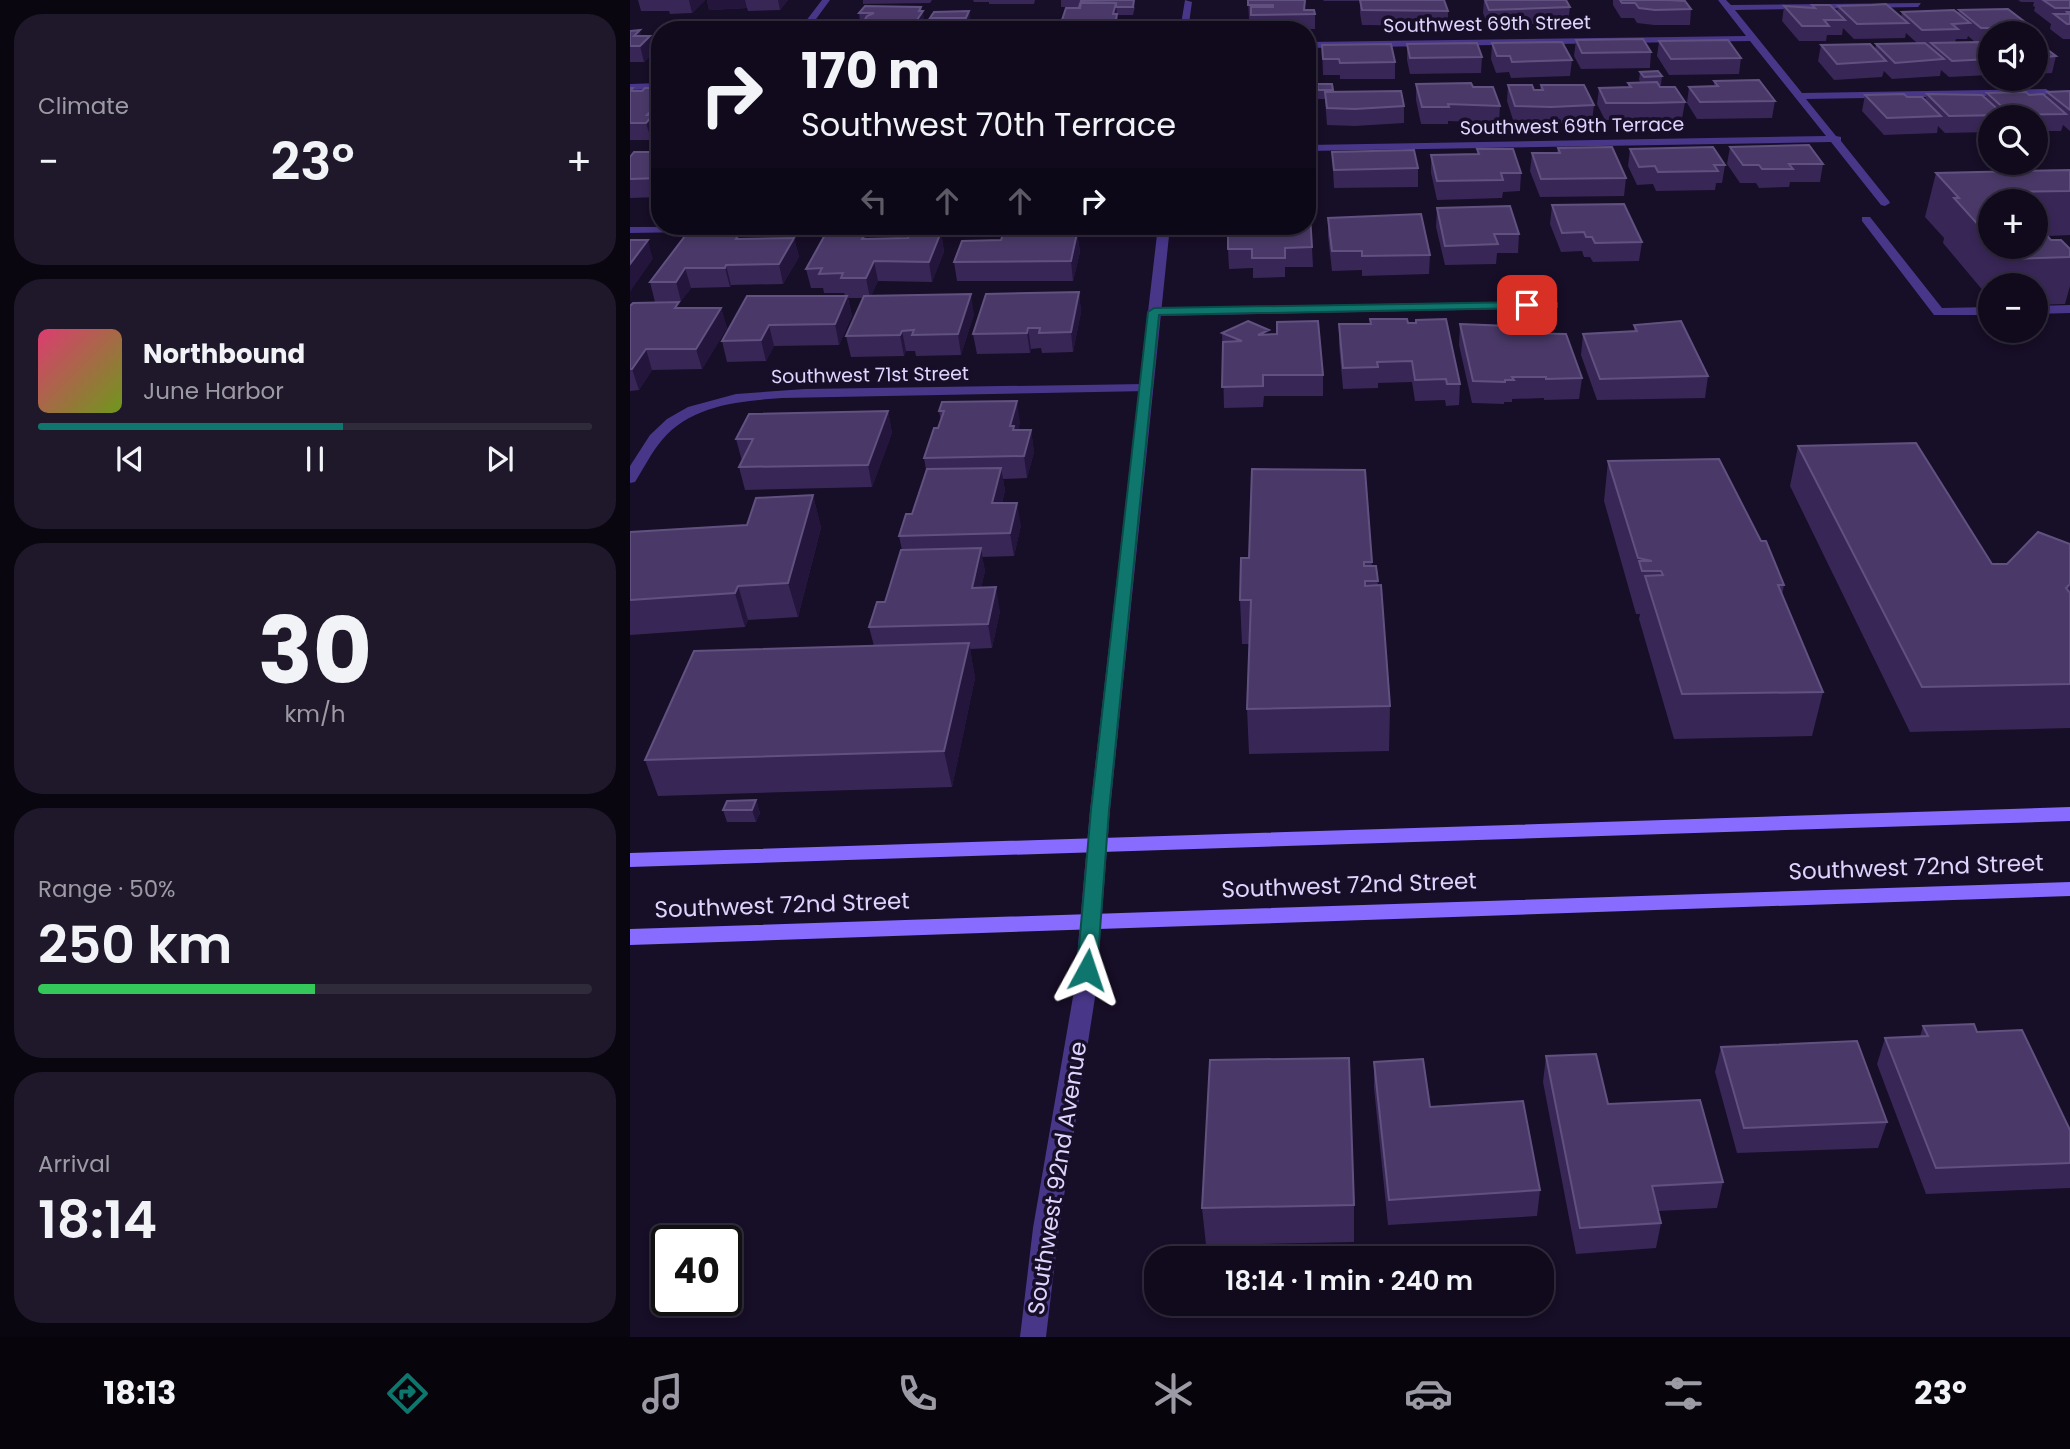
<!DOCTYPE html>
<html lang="en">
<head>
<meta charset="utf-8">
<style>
  :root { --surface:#110a1d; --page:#1e182a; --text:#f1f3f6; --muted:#9c9aa4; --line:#302b3b; --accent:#0f766e }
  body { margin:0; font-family:Poppins,sans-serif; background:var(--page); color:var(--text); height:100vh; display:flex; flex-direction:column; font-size:26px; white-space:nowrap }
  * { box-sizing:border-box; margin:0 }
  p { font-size:23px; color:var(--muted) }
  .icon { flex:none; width:38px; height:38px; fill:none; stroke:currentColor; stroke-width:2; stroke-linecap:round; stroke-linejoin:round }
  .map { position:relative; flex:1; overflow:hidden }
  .sheet { display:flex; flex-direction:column; gap:14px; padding:14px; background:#090610; width:630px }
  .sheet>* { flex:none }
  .banner { position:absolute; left:21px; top:21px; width:665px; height:214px; border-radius:28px; box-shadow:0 4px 10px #0003,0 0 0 2px var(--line); background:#110a1d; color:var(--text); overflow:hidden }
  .tools { position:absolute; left:1348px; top:21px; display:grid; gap:14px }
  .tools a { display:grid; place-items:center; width:70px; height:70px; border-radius:50%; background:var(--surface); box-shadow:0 4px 10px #0003,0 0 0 2px var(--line); font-size:35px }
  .speed { position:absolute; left:21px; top:1225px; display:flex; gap:14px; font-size:35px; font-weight:700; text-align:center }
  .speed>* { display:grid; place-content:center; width:91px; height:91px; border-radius:50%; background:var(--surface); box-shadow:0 4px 10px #0003,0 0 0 2px var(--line); line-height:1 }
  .speed .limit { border:4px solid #111; border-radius:10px; background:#fff; color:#111 }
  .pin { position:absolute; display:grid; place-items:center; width:60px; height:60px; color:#fff; margin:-30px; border-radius:14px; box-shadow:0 4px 10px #0006 }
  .me { position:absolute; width:77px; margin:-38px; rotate:5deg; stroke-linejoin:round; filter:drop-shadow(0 0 5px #0008) }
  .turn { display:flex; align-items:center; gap:24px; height:147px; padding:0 35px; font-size:32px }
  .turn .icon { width:91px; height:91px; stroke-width:2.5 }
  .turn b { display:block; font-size:49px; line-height:60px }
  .lanes { display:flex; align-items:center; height:66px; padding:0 35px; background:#0003; justify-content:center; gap:35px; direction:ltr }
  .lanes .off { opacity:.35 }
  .big { font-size:52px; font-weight:600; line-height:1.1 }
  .sheet .tile { flex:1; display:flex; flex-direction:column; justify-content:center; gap:10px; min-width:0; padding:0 24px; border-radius:28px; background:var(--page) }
  .sheet .dial { align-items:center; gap:0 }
  .dial b { font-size:91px; line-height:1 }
  .song { display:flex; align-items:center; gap:21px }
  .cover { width:84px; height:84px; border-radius:10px; background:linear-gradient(135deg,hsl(340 70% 55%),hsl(80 70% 35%)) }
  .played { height:7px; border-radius:4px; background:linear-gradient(90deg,var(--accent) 55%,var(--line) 55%) }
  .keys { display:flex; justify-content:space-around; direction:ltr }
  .heat { display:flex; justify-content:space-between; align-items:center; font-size:38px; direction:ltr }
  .charge { height:10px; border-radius:5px; background:linear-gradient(90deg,#34c759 50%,var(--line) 0) }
  .trip { position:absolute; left:514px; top:1246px; width:410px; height:70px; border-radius:28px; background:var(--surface); box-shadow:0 4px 10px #0003,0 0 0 2px var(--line); font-weight:600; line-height:70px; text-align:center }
  .tabs { display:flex; height:112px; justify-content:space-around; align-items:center; background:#07040c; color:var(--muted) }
  .tabs .icon { width:49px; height:49px }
  .tabs .current { color:var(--accent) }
  .tabs b { font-size:32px; color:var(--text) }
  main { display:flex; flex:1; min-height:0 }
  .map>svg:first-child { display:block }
</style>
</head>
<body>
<main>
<section class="sheet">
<div class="tile"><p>Climate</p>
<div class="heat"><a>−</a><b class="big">23°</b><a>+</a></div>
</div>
<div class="tile">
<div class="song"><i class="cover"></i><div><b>Northbound</b><p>June Harbor</p></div></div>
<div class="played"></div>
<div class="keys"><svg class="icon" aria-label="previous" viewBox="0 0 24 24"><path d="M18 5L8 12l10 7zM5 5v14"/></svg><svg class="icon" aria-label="pause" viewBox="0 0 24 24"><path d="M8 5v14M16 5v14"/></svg><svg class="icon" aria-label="next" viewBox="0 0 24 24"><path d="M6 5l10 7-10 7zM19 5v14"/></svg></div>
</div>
<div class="tile dial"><b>30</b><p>km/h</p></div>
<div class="tile"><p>Range · 50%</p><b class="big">250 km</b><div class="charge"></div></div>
<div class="tile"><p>Arrival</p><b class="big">18:14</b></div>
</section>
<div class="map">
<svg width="1440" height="1337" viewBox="0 0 1440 1337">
  <rect width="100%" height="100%" fill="#170e27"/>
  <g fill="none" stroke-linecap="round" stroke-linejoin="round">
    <!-- minor -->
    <path fill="#483689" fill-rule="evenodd" d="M192 0H200L178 30H169Z
      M1088 0H1096L1101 5 1291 3 1288 7 1105 10 1172 93 1416 89 1421 92 1416 95 1176 99 1206 136 1211 137V141L1259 201 1260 203 1255 206 1251 205 1201 142 677 151V145L1196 136 1120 41 677 48V42L1116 36Z
      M30 83V89L0 90V84Z
      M1232 217H1240L1312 308 1360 307V315H1304L1232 221Z
      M235 226 229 229 0 233V227Z
      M924 301 928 302V308L524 316 518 312 524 308Z
      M1440 305V313L1405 314V306Z
      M514 384 519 385V391L152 398C109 401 61 405 32 440 21 453 14 468 5 482L0 483V466L20 435 37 419 58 407 106 394 175 389Z"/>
    <!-- tertiary -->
    <path fill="#483689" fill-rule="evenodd" d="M555 0 562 2 558 30H550Z
      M528 226H540L480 810 466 991 429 1228 416 1337H390L403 1228 444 991 460 810Z"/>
    <!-- secondary -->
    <path fill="#886bff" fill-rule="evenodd" d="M1440 807V821L0 867V853Z
      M1440 882V896L0 945V929Z"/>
  </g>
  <!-- wall -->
  <path fill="#382656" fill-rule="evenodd" d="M8 0H75L62 13 40 14 39 11H11Z
    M77 0H158L150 10 118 11 117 8 79 10Z
    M233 0H302L300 3 233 4Z
    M343 0H419H405L404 4H359V2H344Z
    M431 0H475L505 7 503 15H487L489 30H431L430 26 449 7H431Z
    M618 0 675 10 685 14V29L622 30 621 20H619Z
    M693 0H814L818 11V26L732 25 730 13V1H694Z
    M854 0H936L940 7 938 22 858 26 853 13Z
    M983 0H1056V2L1061 9 1060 25H1024L1007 23 1004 18H991L983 5Z
    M1388 0H1440V39H1433L1420 29 1421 24 1404 11 1405 7 1403 6 1404 2H1391Z
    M1182 5 1207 12 1208 6 1271 17 1272 12 1328 13 1329 10 1395 22 1392 33H1360V75L1319 77 1311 70 1310 76 1262 79 1254 71 1252 77 1204 80 1188 61 1191 45 1245 50 1246 44 1287 43 1276 33 1275 38 1224 39 1213 28 1212 35H1197L1196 41H1169L1152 21 1154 6 1181 8ZM1338 36 1345 42H1325L1326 39H1337Z
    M291 7 294 20 297 23 301 24 300 18 339 11 340 19 337 26H311V30H231L229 13Z
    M0 31 11 36 24 52 14 62H0Z
    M946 40 1021 52 1020 68 951 69 944 56Z
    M30 41V61L26 45Z
    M1029 41 1111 58 1109 74 1039 75 1027 56Z
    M1405 41 1426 56 1422 73 1405 74Z
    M862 43 942 60 940 76 881 78 879 72 866 73 861 59Z
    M777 44 852 57 851 73 780 74 777 60Z
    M677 45 679 62V79H677Z
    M692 45 765 62V79H710V75H693Z
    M1010 72 1032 76 1031 85H1029L1030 87 1055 102 1052 119 1017 120H975L967 104 969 88 998 87V83H1011L1009 80Z
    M1084 81 1145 101 1142 118 1067 119 1057 103 1059 87 1084 86Z
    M687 84H702L703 92 774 106V123L725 126 697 125 695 99H688Z
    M786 84 843 87 870 106 869 123 818 121V124H791L786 100Z
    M878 85 904 90H910L911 85 964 105 962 122 920 124 884 123 877 101Z
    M0 88H3L26 127 28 132 21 140H0Z
    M1440 91V131L1433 125 1431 131H1405V117H1360V132L1315 133 1308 126 1307 133 1254 135 1232 111 1235 95 1277 97 1295 100 1297 94 1355 98 1357 93 1399 95 1416 97 1417 92Z
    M677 92H681L682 125H677Z
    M1100 147 1193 164 1190 182H1160L1159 187 1129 188 1126 183H1110L1097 164Z
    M928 148 996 178 994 196 910 197 900 171 902 153H927Z
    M847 149 891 173 890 191 873 192 872 198 807 200 801 173V155L847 154Z
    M1000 149 1095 165 1092 183H1086L1085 190 1026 191 1023 184 1007 185 998 166Z
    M30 152V197L0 198V179Z
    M702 152 788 168V187L704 188Z
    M677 154 687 172V191H677Z
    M1440 170V235L1418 236 1421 240 1440 249V286L1435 304 1405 305V285H1360V299L1313 243 1314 238 1295 217 1306 173ZM1360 201H1405V247H1360Z
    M922 205 1012 242 1009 261 963 262 960 257H954L952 251 931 252 920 224Z
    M807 208 889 234 888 253H867L866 264 815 265 806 227Z
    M698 218 800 255 799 274 732 276V270L702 271 698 236Z
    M311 232 314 252 302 282 248 281 241 296 344 314 331 355 286 356 285 351H276L274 356 221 357 216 336 234 298H218L222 316 209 345 144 346 136 361 97 362 92 341 215 296 214 293H194L193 288H181L176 269 235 233 236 239 278 238Z
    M447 233 450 252 443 281H327L324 262 371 240Z
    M108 235 109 239 164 238 169 257 153 284 101 285 100 287 61 288 51 301 25 302 20 282Z
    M682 247 683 267H655V277L623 278V268L599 269 598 249Z
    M449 292 451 312 443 352 412 353 411 348 401 349 400 353 347 354 343 334Z
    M0 306 51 308H91L97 328 72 369 22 370 9 390 0 391Z
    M740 319 778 323 830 384 829 405 816 406 815 400 785 401 782 382 748 383V388L713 389 709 345V324H740Z
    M830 324 881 333 952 378 949 399 914 400V398L882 399V402H874V404L842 403 829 345Z
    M1004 325 1078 376 1075 398 967 400 951 355 953 334 1004 331Z
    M592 333 639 334 693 375V396H634L633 407 594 408Z
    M312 402 390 422 388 430H401L404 452 397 478 373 479 375 490 372 503 391 525 384 556 352 557 355 571 351 588 370 611 362 648 340 649 345 678 322 787 28 796 15 760 244 646 239 627 255 602 272 550 269 536 282 514 296 470 294 458 311 421 309 411Z
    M258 411 262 433 242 487 115 490 109 467 112 461 106 439Z
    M1168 446 1362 564H1377L1440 544V728L1280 732 1160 486Z
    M978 461 1131 541 1154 585 1152 595 1193 692 1182 736 1044 739 1009 619 1010 614H1006L974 501Z
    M735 470 742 566H746L760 706 759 751 619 754 617 709 619 644H612L610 600 619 558Z
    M183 495 191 528 168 617 118 620 115 627 0 635V532L117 525Z
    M126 800 130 813 126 822H97L93 810Z
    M1293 1026 1347 1032 1440 1130V1188L1296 1194 1247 1064 1255 1038 1290 1037Z
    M1091 1047 1257 1122 1248 1148 1107 1153 1085 1072Z
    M916 1056 978 1104 1093 1182 1087 1208 1028 1211 1031 1223 1026 1248 946 1254 913 1082Z
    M744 1062 800 1107 910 1190 907 1216 758 1225 744 1088Z
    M724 1205V1242L576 1245 572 1208Z"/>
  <!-- shaded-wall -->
  <path fill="#23153b" d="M59 0H75L62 13Z
    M77 0H115L117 8 79 10Z
    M148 0H158L150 10Z
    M486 3 487 15V14L489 30H485L483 14Z
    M291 7 292 12 293 11 295 26 287 20 289 11Z
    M339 11 340 19 337 26 336 18Z
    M311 24V30H307L306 28Z
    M10 30 13 43 20 36 24 52 14 62 10 46 4 36Z
    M30 101V123L26 127 28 132 21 140 16 123 17 115Z
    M311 232 314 252 302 282 299 262Z
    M447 233 450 252 443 281 441 261Z
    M164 238 169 257 153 284 149 264Z
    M18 240 23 259 0 292V264Z
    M244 261 248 281 240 298 236 278Z
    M96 265 101 285 100 287 95 268Z
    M55 268 61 288 51 301 46 282Z
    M449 292 451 312 443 352 441 332Z
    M341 294 344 314 331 355 328 334Z
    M217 296 222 316 209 345 205 324Z
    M91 308 97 328 72 369 66 349Z
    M139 325 144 346 136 361 131 340Z
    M398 328 401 349 400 353 397 333Z
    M272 331 276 351 274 356 270 335Z
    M16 349 22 370 9 390 2 369Z
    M387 401 390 422 386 437 380 426Z
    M258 411 262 433 242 487 238 465Z
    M401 430 404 452 397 478 394 456Z
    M371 468 375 490 366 526 362 503Z
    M183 495 191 528 168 617 158 583Z
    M387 503 391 525 384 556 380 533Z
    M351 548 355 571 346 611 342 588Z
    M108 586 118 620 115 627 105 593Z
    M366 587 370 611 362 648 358 624Z
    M339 643 345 678 322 787 314 751Z
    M126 800 130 813 126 822 122 810Z"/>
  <!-- building -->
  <path fill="#4a3968" stroke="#615180" stroke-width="2" d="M486 0H504L503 7H486V3H451L449 7 451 1Z
    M618 0H675L674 10H684L685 14 621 15V7H643V5H618Z
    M730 0H814L818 11 732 10Z
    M855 0H936L940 7 859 10Z
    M990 0H1038L1055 1 1061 9 1025 10 1009 8 1005 3H992Z
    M1413 0H1440V8H1425Z
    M451 3H486L483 14H487L485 25 430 26 436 8H450Z
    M1256 4 1278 23 1227 24 1208 6 1242 5Z
    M1182 5H1200L1215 20H1194L1199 26H1172L1154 6 1185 8Z
    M235 6 291 7 289 11H293L287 20H295L297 23 311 24 306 28 239 29 241 26H231L237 16 244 13H229Z
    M1378 9 1395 22H1378L1385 28H1351L1329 10Z
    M1324 10 1340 23 1322 24 1328 29 1292 30 1272 12Z
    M339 11 336 18H300L304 12Z
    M1437 12H1440V24H1437L1424 14H1439Z
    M119 29V30H63Z
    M10 30 4 36H20L10 46H0V31Z
    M1013 39 1021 52 952 53 946 40Z
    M1098 40 1111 58 1041 59 1029 41Z
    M1405 41H1406L1426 56 1405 58Z
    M932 42 942 60 882 62 880 56H867L862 43Z
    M1350 42 1360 49V59L1322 61 1301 43Z
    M847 43 852 57 780 58 777 44Z
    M1295 43 1314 59 1265 63 1246 44Z
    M761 44 765 62 710 63 709 59H693L692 45Z
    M1240 44 1256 61 1207 64 1191 45Z
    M1028 71 1032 76 1014 77 1010 72Z
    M1129 80 1145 101 1070 102 1059 87 1088 86 1084 81Z
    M1027 82 1030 87H1045L1055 102 1019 103H976L969 88 1001 87 998 83Z
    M841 83 843 87H863L870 106 818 104 819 107H792L786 84Z
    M687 84H702L703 90H688Z
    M878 85H902L904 90H913L911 85H954L964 105 921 107 885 106Z
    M0 88H3L1 91H12L15 88H30V101L17 115H23L16 123H0Z
    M771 91 774 106 725 109 697 108 695 92Z
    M1440 91V110L1417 92Z
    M677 92H681V108H677Z
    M1396 92 1399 95 1413 94 1436 114 1381 115 1357 93Z
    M1274 94 1277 97H1292L1311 116 1257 118 1235 95Z
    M1297 94 1352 95 1374 115 1319 116Z
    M1179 145 1193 164H1159L1163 169H1132L1129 165H1113L1100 147Z
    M982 147 996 178 911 179 902 153H930L928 148Z
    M1083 147 1095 165H1084L1088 171 1028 172 1025 166 1009 167 1000 149Z
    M847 149H883L891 173H871L873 180 807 181 801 155 849 154Z
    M784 150 788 168 704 170 702 152Z
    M4 152H30V178L0 179V157Z
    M677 154H685L687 172 677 173Z
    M1440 170V191L1375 192 1384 201H1360V238L1324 198H1329L1306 173Z
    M994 204 1012 242 965 243 962 237H956L954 232 932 233 922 205Z
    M880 206 889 234H864L868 244 815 246 807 208Z
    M791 214 800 255 732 256V251H702L698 218Z
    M677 215H680L682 247 655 248V258H622V249H598V226H677Z
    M1405 223 1421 240H1431L1440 249V257L1378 259 1368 247H1405Z
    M374 231 447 233 441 261 324 262 332 241 371 240Z
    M311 232 299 262 244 261 236 278H211L213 273 189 274 192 268 176 269 196 233H235L232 239 278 238 280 233Z
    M108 235 106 239 164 238 149 264 96 265 95 268H55L46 282H20L55 236Z
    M0 240H18L0 264Z
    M449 292 441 332 409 333 410 328H398L397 333 343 334 356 294Z
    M341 294 328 334 282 335 284 330 272 331 270 335 216 336 234 296Z
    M117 296H217L205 324 139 325 131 340 92 341Z
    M49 302 45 308H91L66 349H16L2 369H0V306L3 303Z
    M740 319H777L778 323H786V320L816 319 830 384H817L816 379 785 380 782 361 747 362 748 367 713 368 709 324H741Z
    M618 321 639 330 628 335 647 334V322L688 321 693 375H633V386L592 387 593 342 612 341 592 333Z
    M1051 321 1078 376 970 379 953 334 1007 331 1004 325Z
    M830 324 879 326 881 333 936 334 952 378 916 379V377H882L884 380H875V382L843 381Z
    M387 401 380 426H384L383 430H401L394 456 294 458 304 428H308L314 411H309L312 402Z
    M258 411 238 465 109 467 123 439H106L119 414Z
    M1286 443 1362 564H1377L1408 532 1440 544V584L1436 588 1440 593V684L1292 687 1168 446Z
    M1089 459 1131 541H1136L1154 585H1148L1193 692 1052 694 1015 576 1033 575 1031 571H1012L1009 561H1022L1008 558 978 461Z
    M371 468 362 503H387L380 533 269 536 276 514H282L297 469Z
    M622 469 735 470 742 562H734V566H746L748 581H735V586L751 585 760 706 617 709 621 600H610L611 558H619Z
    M183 495 158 583 108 586 105 593 0 600V532L117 525 126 498Z
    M351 548 342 588 366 587 358 624 239 627 247 602H255L271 550Z
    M339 643 314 751 15 760 64 651Z
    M126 800 122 810H93L97 801Z
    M1344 1024 1347 1032 1392 1030 1440 1130V1163L1306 1168 1255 1038 1298 1036 1293 1026Z
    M1227 1041 1257 1122 1114 1128 1091 1047Z
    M966 1054 978 1104 1070 1100 1093 1182 1022 1186 1031 1223 950 1228 916 1056Z
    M719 1058 724 1205 572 1208 580 1060Z
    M793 1059 800 1107 893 1101 910 1190 759 1200 744 1062Z"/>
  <!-- route -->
  <path fill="#0f766e" stroke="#0a4d48" stroke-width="2" d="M897 302 901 303V308L529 315 479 810 467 970 464 975 457 977 450 975 447 970 461 810 518 312 524 308Z"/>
  <g text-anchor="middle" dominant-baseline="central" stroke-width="7" stroke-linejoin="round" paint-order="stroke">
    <!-- far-street labels -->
    <g font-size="19" fill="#e0d4ff" stroke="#170e27">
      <text transform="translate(857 24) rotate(-1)">Southwest 69th Street</text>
      <text transform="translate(942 126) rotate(-1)">Southwest 69th Terrace</text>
      <text transform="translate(240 375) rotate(-1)">Southwest 71st Street</text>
    </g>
    <!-- street labels -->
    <g font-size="23" fill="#e0d4ff" stroke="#170e27">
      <text transform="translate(1286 867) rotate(-2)">Southwest 72nd Street</text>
      <text transform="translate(719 885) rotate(-2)">Southwest 72nd Street</text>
      <text transform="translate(152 905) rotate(-2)">Southwest 72nd Street</text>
      <text transform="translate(427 1178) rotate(-81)">Southwest 92nd Avenue</text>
    </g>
  </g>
</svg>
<div class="tools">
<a><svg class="icon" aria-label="sound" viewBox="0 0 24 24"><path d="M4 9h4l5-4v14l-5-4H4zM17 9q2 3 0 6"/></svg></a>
<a><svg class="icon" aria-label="search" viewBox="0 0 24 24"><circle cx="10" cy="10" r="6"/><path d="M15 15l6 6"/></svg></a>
<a>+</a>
<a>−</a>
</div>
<div class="speed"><div class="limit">40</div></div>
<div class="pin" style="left:897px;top:305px;background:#d93025"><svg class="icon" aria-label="arrive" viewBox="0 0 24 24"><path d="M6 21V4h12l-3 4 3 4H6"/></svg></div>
<svg class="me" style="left:457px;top:970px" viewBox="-20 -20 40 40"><path d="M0-17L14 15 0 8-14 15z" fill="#0f766e" stroke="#fff" stroke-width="4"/></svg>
<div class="trip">18:14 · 1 min · 240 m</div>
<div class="banner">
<div class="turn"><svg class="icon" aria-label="right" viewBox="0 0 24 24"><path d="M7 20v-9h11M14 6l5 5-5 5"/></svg><div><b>170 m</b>Southwest 70th Terrace</div></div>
<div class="lanes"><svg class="icon off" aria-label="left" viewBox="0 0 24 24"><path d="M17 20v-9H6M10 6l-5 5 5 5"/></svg><svg class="icon off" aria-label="ahead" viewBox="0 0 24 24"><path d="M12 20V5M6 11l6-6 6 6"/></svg><svg class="icon off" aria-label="ahead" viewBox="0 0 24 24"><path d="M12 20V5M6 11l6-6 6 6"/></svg><svg class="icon" aria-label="right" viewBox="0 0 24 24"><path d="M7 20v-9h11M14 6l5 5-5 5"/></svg></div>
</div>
</div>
</main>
<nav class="tabs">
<b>18:13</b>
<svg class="icon current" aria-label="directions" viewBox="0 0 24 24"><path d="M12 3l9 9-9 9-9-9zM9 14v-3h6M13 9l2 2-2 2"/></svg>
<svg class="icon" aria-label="music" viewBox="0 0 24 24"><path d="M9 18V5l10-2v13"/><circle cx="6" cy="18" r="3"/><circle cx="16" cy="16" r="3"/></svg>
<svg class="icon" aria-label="phone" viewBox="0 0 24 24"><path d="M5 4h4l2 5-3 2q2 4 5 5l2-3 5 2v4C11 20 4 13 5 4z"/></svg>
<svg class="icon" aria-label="climate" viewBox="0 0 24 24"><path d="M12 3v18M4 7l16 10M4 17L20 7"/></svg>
<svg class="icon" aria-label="car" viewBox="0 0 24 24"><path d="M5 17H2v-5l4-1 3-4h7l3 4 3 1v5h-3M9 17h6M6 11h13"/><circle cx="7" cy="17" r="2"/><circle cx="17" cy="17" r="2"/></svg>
<svg class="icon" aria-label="filters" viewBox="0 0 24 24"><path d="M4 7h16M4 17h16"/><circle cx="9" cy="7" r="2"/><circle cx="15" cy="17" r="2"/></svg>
<b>23°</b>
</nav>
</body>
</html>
